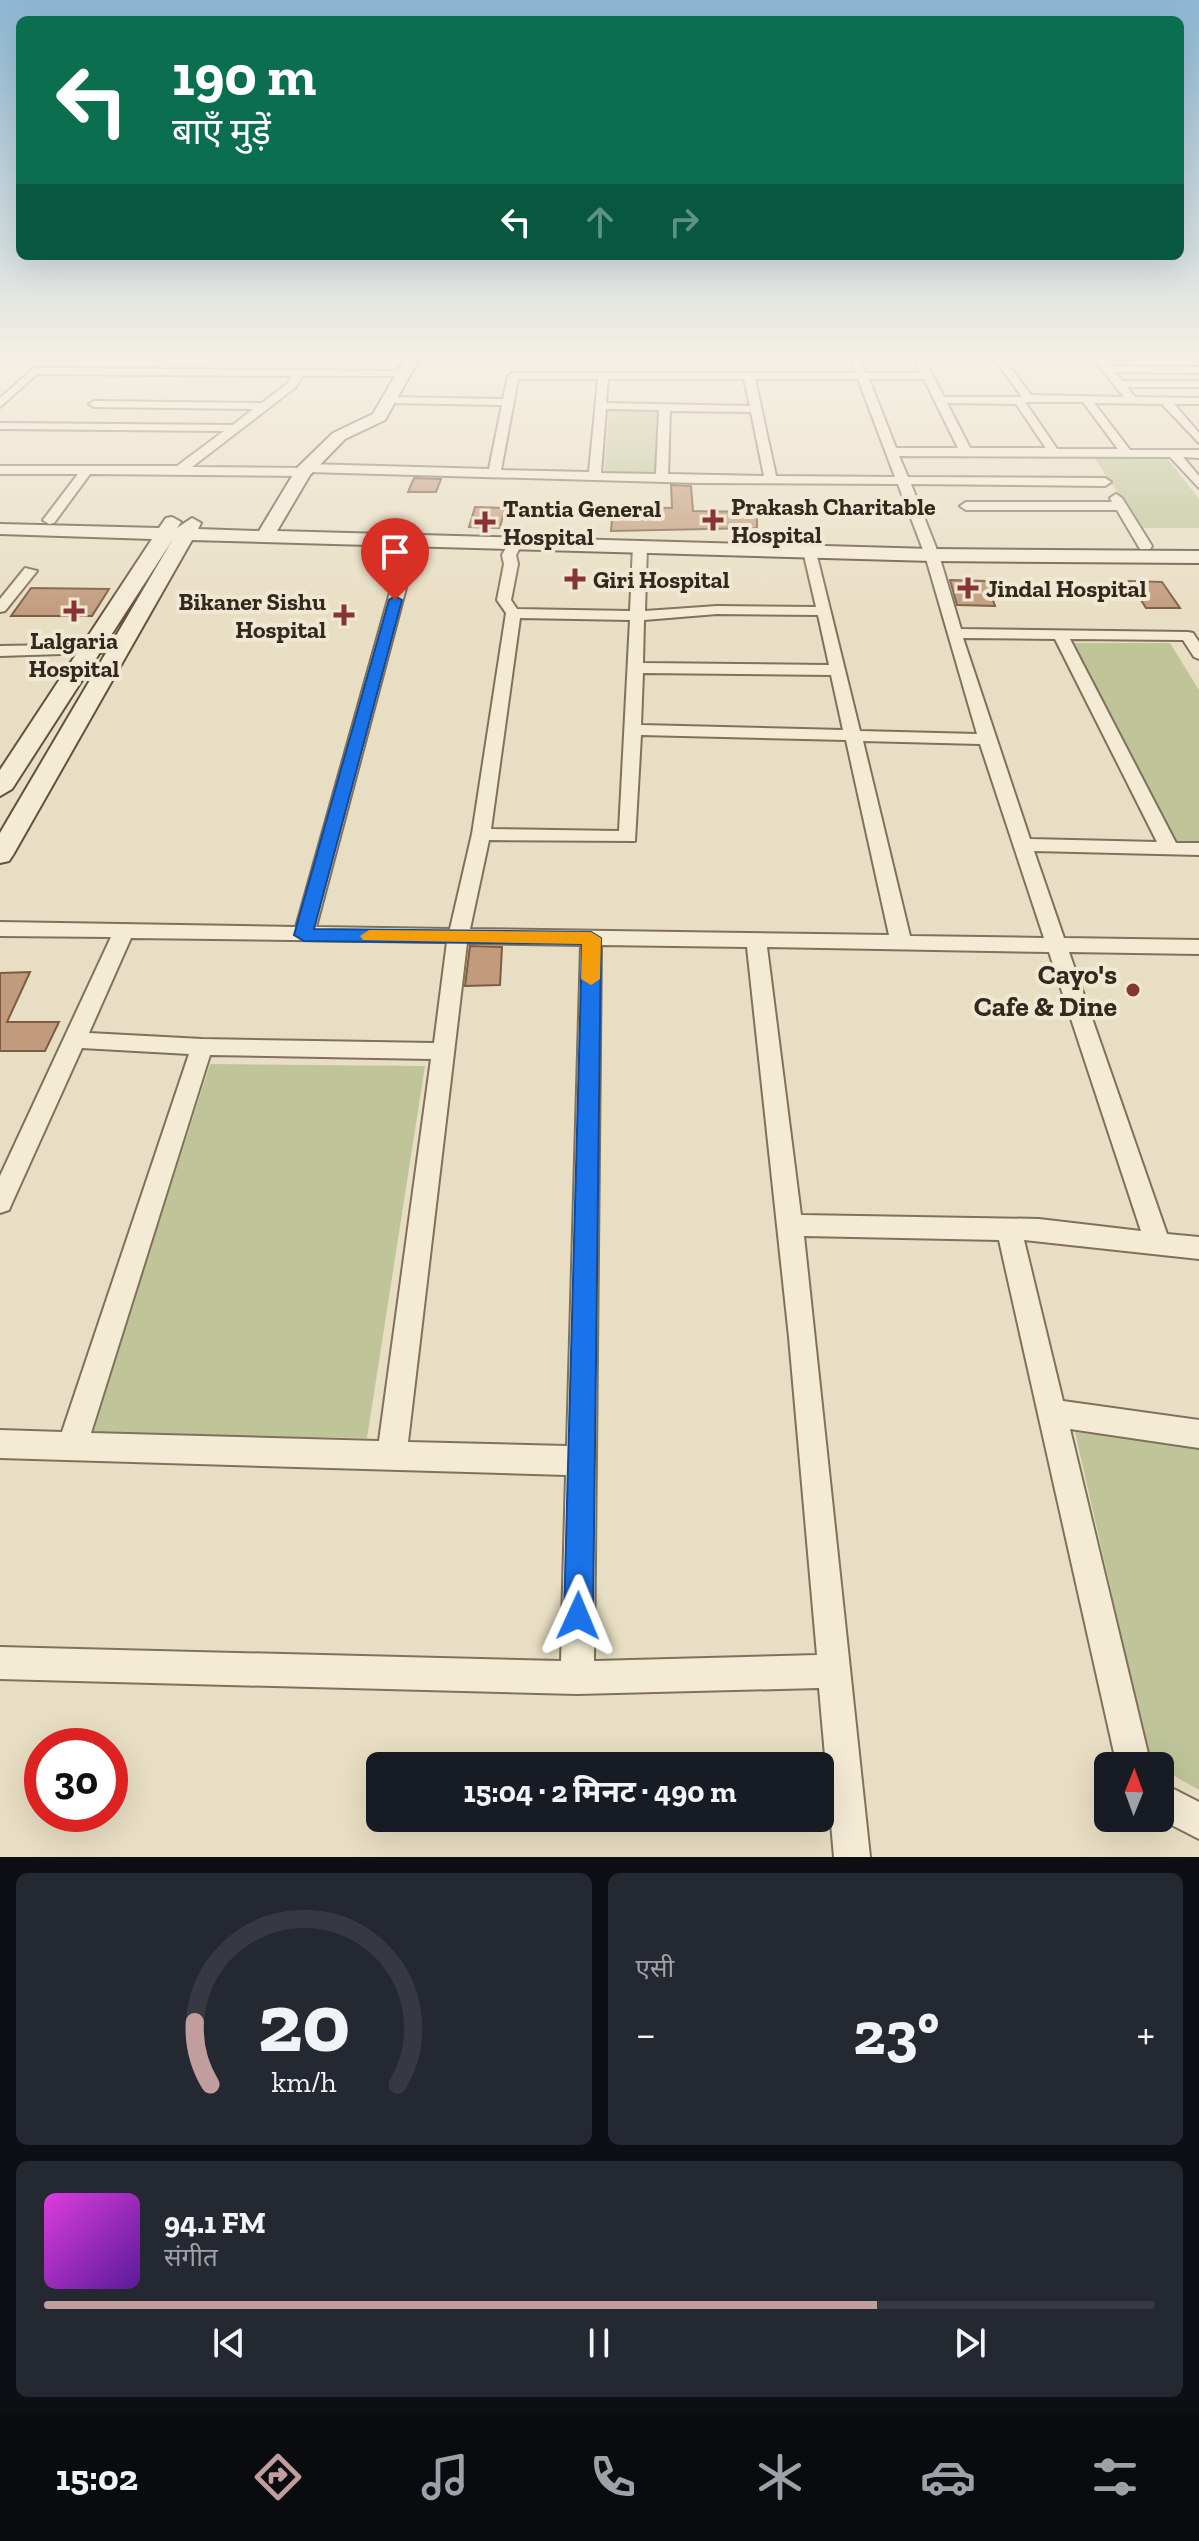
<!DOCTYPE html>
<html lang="hi">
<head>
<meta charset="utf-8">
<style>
  :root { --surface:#171b24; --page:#242831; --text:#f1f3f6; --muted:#9ea1a6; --line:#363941; --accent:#c29d9e }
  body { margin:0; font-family:"Zilla Slab","Noto Sans Devanagari",serif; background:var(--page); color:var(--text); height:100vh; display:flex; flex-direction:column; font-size:30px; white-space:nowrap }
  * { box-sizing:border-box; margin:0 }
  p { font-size:26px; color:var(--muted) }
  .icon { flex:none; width:44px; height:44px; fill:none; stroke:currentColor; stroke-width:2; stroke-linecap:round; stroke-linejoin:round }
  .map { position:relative; height:1857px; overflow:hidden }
  .drawer { display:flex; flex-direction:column; gap:16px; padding:16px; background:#0d0f14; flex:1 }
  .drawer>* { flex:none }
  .banner { position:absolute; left:16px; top:16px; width:1168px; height:244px; border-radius:12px; box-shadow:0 8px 32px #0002; background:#0b6e4f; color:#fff; overflow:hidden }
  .needle { width:52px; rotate:1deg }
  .fabs { position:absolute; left:1094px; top:1752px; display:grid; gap:16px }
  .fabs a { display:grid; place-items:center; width:80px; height:80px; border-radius:12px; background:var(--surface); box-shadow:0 8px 32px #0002; font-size:40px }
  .speed { position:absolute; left:24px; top:1728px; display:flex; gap:16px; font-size:40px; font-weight:700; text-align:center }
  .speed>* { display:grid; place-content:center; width:104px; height:104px; border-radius:50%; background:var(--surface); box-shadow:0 8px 32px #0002; line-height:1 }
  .speed .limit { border:12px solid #d22; background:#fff; color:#111 }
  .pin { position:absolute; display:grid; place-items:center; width:68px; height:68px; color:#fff; margin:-82px -34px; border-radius:50% 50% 50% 0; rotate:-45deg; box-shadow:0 0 8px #0007 }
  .pin .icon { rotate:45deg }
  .me { position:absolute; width:88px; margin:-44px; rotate:1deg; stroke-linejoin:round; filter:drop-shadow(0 0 6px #0008) }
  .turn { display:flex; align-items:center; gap:28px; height:168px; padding:0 24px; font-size:36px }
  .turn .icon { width:104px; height:104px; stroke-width:2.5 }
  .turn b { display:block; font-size:56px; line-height:68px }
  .lanes { display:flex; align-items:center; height:76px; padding:0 24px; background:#0003; justify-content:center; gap:40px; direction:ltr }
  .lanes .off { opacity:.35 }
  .big { font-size:60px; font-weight:700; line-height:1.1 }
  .drawer .tile { flex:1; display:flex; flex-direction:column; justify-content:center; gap:12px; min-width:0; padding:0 28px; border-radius:12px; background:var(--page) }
  .drawer .dial { align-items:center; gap:0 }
  .dial svg { height:208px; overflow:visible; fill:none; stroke:var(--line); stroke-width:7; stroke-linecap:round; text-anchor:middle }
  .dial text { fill:var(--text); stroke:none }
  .song { display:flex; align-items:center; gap:24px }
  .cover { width:96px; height:96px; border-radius:12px; background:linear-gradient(135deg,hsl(300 70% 55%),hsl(270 70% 35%)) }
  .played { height:8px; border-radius:4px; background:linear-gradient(90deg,var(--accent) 75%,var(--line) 75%) }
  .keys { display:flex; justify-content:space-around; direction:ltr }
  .heat { display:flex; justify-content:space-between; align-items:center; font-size:44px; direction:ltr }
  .drawer .tiles { flex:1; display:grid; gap:16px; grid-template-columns:1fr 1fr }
  .tile:last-child { grid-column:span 2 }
  .trip { position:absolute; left:366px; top:1752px; width:468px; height:80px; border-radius:12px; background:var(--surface); box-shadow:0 8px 32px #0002; font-weight:700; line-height:80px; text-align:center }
  .dock { display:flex; height:128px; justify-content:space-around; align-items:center; background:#090b0e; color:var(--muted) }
  .dock .icon { width:56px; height:56px }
  .dock .selected { color:var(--accent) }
  .dock b { font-size:36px; color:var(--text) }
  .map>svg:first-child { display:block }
</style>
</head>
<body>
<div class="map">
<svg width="1199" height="1857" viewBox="0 0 1199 1857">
  <rect width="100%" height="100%" fill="#e8dec3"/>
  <!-- green -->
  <path fill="#bfc599" d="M609 411H657V474L604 473Z
    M1094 458H1167L1199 499V528H1142Z
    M1061 643H1170L1199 690V845H1164Z
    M210 1064 425 1066 367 1438 91 1434Z
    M1075 1432 1199 1447V1790L1150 1762Z"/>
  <!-- building -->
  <path fill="#c29b7d" stroke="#7c5c45" stroke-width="2" d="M414 478 441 479 436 492H408Z
    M671 485 691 486 693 511 757 512V528L611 531 613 507 672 508Z
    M475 507 505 508 500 528 469 527Z
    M950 580 986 581 995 606 957 605Z
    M1129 581 1162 582 1180 608H1146Z
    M31 588 109 589 92 616H11Z
    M470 946 502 947 500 985 465 986Z
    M30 972 7 1022H59L45 1051H0V973Z"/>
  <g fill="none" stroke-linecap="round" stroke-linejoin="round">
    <!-- street casing -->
    <g stroke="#80705c" stroke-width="4">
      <path id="street" d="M850 357H860L866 373H921L913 357H923L944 397H1022L993 357H1003L1031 395 1124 397 1092 357H1102L1110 366 1199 367V373L1115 372 1122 381H1199V387H1127L1135 397 1199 398V404H1174L1199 433V443L1162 404 1094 403 1130 450H1199V458L1183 457 1199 476V488L1170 457 899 456 908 477 1105 478 1111 482 1105 486 911 484 939 555 961 629 1188 632 1193 633 1199 642V659L1194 657 1183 640 1070 639 1176 843H1199V855L1034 851 1064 938 1199 940V954L1069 952 1167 1234 1199 1237V1259L1024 1240 1063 1401 1199 1420V1448L1070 1429 1151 1766H1117L999 1240 804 1236 870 1857H834L819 1688 577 1694 0 1679V1647L561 1661 566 1475 0 1458V1430L62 1432 189 1054 82 1048 12 1203 9 1210 0 1213V1176L111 937 0 936V922L296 927 405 539 412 535 419 539 316 927 450 929 472 834 506 613 497 600 504 564 502 555 511 539 523 542 516 555 518 564 511 600 517 609 630 611 633 546 640 542 647 546 645 611 717 606 816 607 803 551 815 548 860 731 977 734 925 555 898 484 699 483 309 472 303 476 90 474 54 523 49 524 43 520 78 474H0V466H177L224 431 0 429V423L233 425 253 409 94 407 89 404 94 401 262 403 288 383 291 376 37 374 0 407V398L34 368 403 371 407 372V376H302L296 387 192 467 301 468 307 464 489 469 502 405 389 403 384 400 389 397 503 399 508 376 513 373H856ZM518 379H598L589 472 501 470ZM608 379H744L750 406 606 403ZM755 379H858L895 477 776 476ZM869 379H924L958 448H896ZM1025 402H1083L1118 449H1057ZM947 403 1016 404 1046 448H970ZM606 409 659 410 656 474 601 473ZM670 411 751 412 764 476 668 474ZM717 614 818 615 829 665 643 663 644 620ZM520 618 630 620 619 831 491 829ZM963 638 1055 639 1157 842 1030 839ZM643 673 831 675 843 730 641 725ZM641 735 846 740 889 935 470 929 489 840 635 841ZM863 741 980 744 1044 938 910 936ZM131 938 447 942 434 1043 202 1039 89 1033ZM467 943 581 945 567 1446 408 1442ZM601 945 747 947 789 1337 817 1655 594 1661ZM767 947 1049 952 1141 1231 1039 1219 801 1215ZM210 1055 431 1059 379 1441 91 1433Z
        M1116 494 1122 498 1152 546 1150 549H1140L1117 510H966L960 506 966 502H1112L1110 498Z
        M25 568 37 571 5 611 0 612V599Z
        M118 644 126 649 123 652 0 656V646Z
        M1160 1782 1199 1802V1839L1158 1818Z"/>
    </g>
    <!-- secondary casing -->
    <g stroke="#62513f" stroke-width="4">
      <path id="secondary" d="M406 357H420L385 420 345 439 310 475 277 531 932 549 1199 551V563L932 561 192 540 13 855 9 861 0 863V833L173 539 12 789 0 796V770L152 539 0 534V524L159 528 166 518 172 517 181 522 177 528 192 518 201 523 198 529 259 531 297 468 333 433 373 414Z"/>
    </g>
    <!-- street -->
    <use href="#street" fill="#f4ebd5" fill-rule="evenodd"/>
    <!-- secondary -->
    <use href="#secondary" fill="#f4ebd5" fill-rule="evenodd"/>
  </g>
  <!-- sky -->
  <linearGradient id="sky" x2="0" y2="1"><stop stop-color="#8db7d4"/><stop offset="0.58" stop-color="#f5f0e4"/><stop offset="1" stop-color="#f5f0e4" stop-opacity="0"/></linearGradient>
  <rect width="1199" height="617" fill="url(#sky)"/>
  <!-- route -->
  <path fill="#1a73e8" stroke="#114b97" stroke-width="2" d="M395 596 402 600 314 929 591 932 601 938 593 1616 589 1626 578 1631 568 1626 564 1616 582 944 304 941 294 935 389 600Z"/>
  <!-- slow -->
  <path fill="#f59e0b" d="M369 930 591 932 601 938 600 979 591 985 581 979 582 944 363 940 360 936Z"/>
  <!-- markers -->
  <g fill="#883433" stroke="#f0e8d2" stroke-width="3">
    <path d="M709 508h8v8h8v8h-8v8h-8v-8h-8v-8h8z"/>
    <path d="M481 510h8v8h8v8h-8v8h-8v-8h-8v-8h8z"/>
    <path d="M571 567h8v8h8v8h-8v8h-8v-8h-8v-8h8z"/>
    <path d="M964 576h8v8h8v8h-8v8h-8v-8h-8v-8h8z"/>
    <path d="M70 599h8v8h8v8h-8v8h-8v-8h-8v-8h8z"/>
    <path d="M340 603h8v8h8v8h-8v8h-8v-8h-8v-8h8z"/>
    <circle cx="1133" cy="990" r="8"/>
  </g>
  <g text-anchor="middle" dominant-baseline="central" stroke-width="8" stroke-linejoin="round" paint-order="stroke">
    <!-- far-poi labels -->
    <g font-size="24" font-weight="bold" fill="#32281e" stroke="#f0e8d2" text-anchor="start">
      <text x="731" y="506">Prakash Charitable<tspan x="731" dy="28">Hospital</tspan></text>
      <text x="503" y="508">Tantia General<tspan x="503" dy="28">Hospital</tspan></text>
      <text x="593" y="579">Giri Hospital</text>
      <text x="986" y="588">Jindal Hospital</text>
      <text x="326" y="601" text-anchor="end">Bikaner Sishu<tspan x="326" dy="28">Hospital</tspan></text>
      <text x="74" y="640" text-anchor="middle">Lalgaria<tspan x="74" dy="28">Hospital</tspan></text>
    </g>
    <!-- poi labels -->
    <g font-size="28" font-weight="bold" fill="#32281e" stroke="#f0e8d2" text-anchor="end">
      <text x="1117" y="974">Cayo's<tspan x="1117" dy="32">Cafe &amp; Dine</tspan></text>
    </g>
  </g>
</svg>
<div class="fabs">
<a><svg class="needle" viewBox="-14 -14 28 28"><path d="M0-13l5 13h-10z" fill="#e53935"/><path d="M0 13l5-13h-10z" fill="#9ea1a6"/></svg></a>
</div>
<div class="speed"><div class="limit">30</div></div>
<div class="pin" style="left:395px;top:600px;background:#d93025"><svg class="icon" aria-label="arrive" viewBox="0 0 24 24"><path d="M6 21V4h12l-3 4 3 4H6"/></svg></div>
<svg class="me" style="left:578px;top:1616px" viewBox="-20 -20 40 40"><path d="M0-17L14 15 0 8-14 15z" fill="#1a73e8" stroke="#fff" stroke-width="4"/></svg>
<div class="trip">15:04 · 2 मिनट · 490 m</div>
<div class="banner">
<div class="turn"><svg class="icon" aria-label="left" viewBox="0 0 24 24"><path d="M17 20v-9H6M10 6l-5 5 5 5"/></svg><div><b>190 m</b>बाएँ मुड़ें</div></div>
<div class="lanes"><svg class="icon" aria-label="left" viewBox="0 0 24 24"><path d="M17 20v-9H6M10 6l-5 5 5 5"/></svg><svg class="icon off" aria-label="ahead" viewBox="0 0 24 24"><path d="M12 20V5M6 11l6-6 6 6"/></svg><svg class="icon off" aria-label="right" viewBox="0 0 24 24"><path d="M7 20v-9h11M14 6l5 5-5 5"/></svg></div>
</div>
</div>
<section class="drawer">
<div class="tiles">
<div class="tile dial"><svg viewBox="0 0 100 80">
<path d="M14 69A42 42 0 1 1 86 69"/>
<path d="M14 69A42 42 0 0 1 8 45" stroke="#c29d9e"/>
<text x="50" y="56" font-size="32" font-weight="700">20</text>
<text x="50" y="72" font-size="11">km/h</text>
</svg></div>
<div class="tile"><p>एसी</p>
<div class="heat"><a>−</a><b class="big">23°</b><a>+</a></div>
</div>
<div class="tile">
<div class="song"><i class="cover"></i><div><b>94.1 FM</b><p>संगीत</p></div></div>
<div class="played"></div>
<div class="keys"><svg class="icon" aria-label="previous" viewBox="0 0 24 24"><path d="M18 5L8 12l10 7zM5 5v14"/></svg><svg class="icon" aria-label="pause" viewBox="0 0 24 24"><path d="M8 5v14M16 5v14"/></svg><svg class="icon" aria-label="next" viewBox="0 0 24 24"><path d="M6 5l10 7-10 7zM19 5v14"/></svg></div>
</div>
</div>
</section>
<nav class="dock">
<b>15:02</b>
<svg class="icon selected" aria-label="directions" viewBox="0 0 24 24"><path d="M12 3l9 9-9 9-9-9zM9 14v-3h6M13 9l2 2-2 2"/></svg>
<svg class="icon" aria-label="music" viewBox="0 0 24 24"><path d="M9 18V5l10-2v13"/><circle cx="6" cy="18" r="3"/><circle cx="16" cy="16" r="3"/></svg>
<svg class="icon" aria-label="phone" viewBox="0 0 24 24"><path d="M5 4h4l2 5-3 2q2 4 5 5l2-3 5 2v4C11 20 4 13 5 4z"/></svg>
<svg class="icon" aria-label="climate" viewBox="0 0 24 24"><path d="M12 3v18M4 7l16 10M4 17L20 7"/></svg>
<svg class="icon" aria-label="car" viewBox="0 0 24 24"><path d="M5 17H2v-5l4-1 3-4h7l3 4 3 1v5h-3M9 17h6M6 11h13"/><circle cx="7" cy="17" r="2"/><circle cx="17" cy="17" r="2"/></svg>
<svg class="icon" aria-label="filters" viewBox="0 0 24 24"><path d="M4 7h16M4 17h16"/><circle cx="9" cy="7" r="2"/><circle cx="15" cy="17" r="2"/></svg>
</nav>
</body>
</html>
